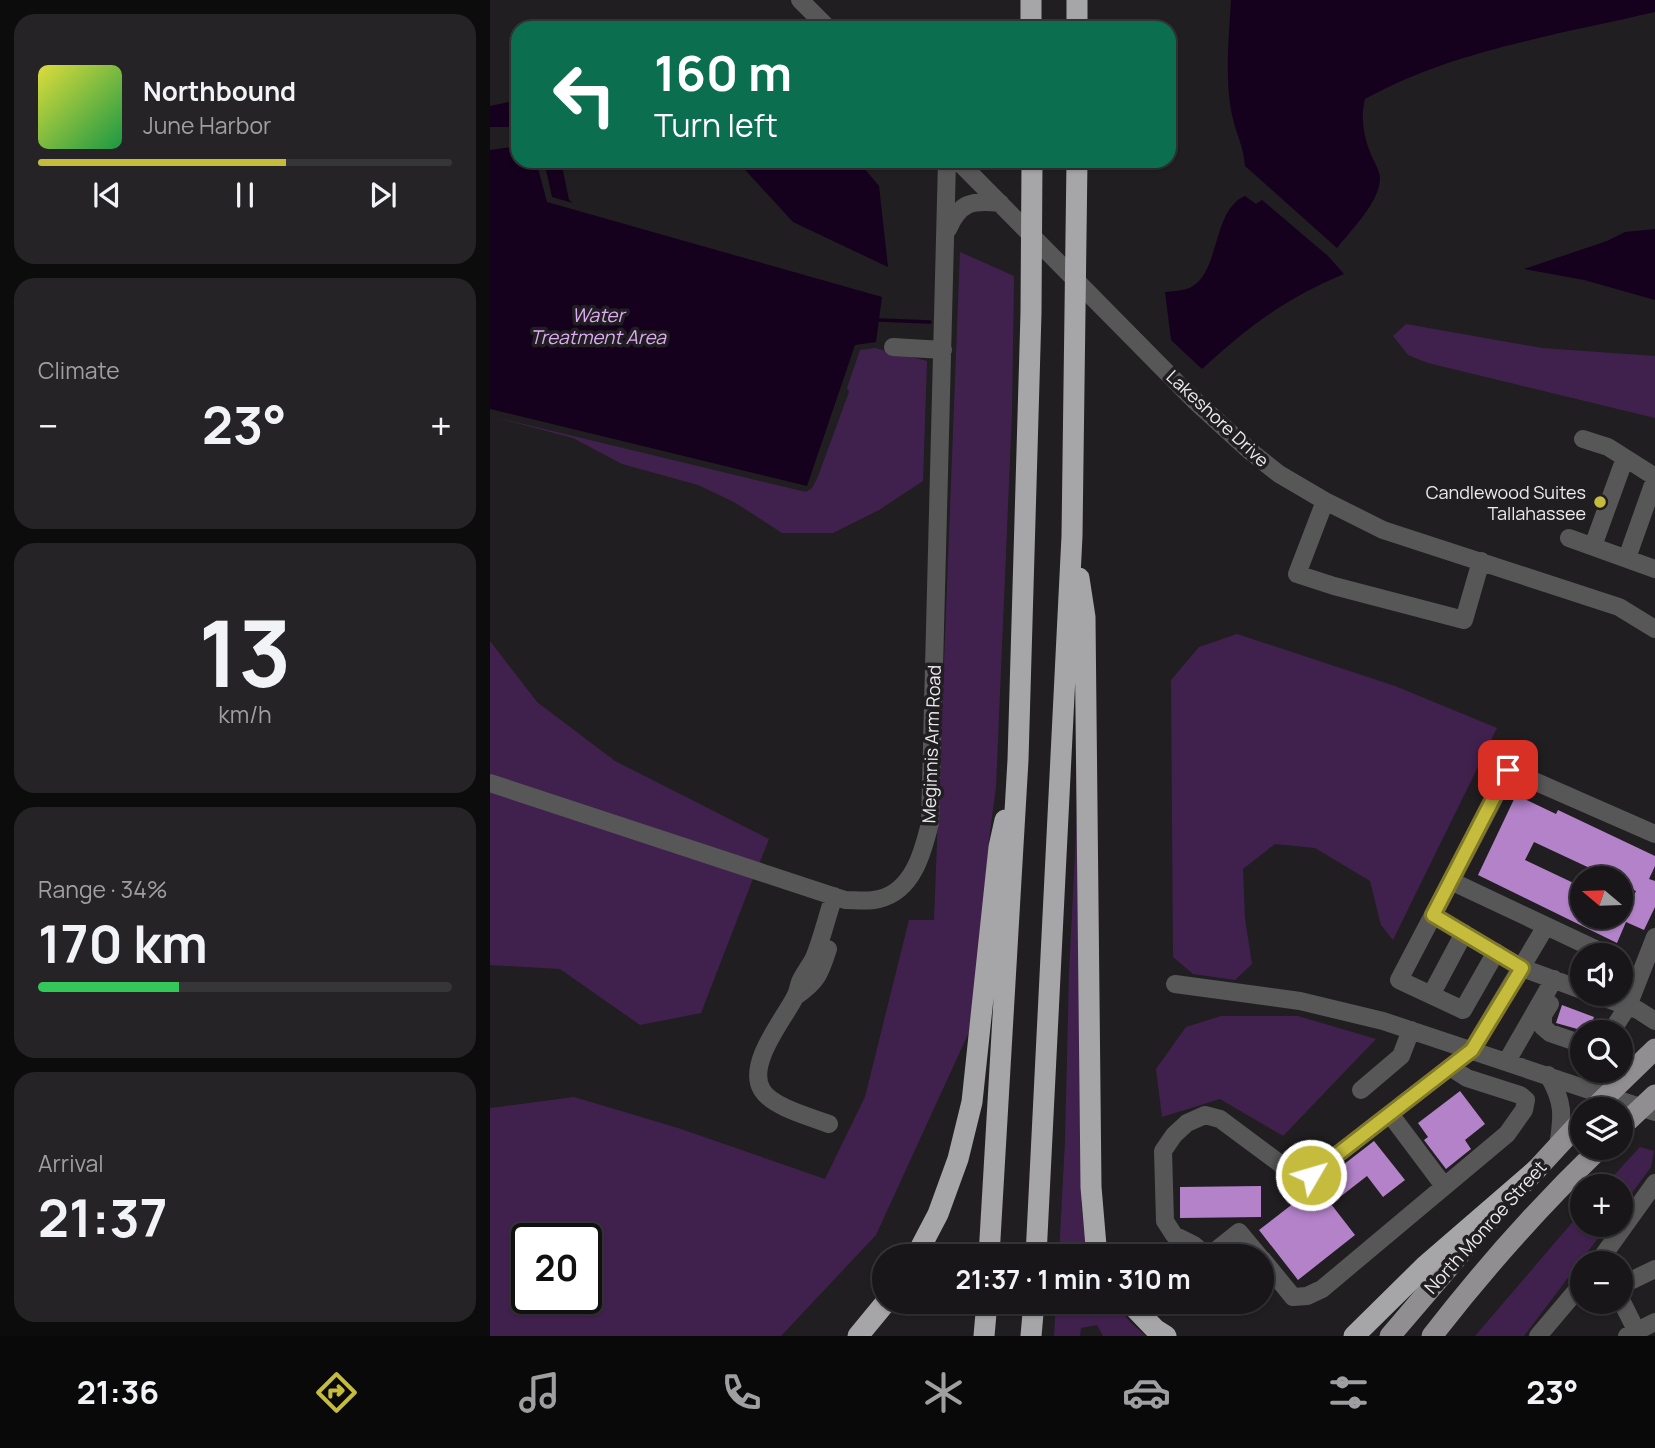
<!DOCTYPE html>
<html lang="en">
<head>
<meta charset="utf-8">
<style>
  :root { --surface:#181618; --page:#252325; --text:#f1f3f6; --muted:#9f9fa2; --line:#363537; --accent:#c5bc3d }
  body { margin:0; font-family:Manrope,sans-serif; background:var(--page); color:var(--text); height:100vh; display:flex; flex-direction:column; font-size:26px; white-space:nowrap }
  * { box-sizing:border-box; margin:0 }
  p { font-size:23px; color:var(--muted) }
  .icon { flex:none; width:38px; height:38px; fill:none; stroke:currentColor; stroke-width:2; stroke-linecap:round; stroke-linejoin:round }
  .map { position:relative; flex:1; overflow:hidden }
  .sheet { display:flex; flex-direction:column; gap:14px; padding:14px; background:#0d0c0d; width:490px }
  .sheet>* { flex:none }
  .banner { position:absolute; left:21px; top:21px; width:665px; height:147px; border-radius:21px; box-shadow:0 2px 5px #0004,0 0 0 2px var(--line); background:#0b6e4f; color:#fff; overflow:hidden }
  .needle { width:46px; rotate:289deg }
  .buttons { position:absolute; left:1080px; top:866px; display:grid; gap:14px }
  .buttons a { display:grid; place-items:center; width:63px; height:63px; border-radius:50%; background:var(--surface); box-shadow:0 2px 5px #0004,0 0 0 2px var(--line); font-size:35px }
  .speed { position:absolute; left:21px; top:1223px; display:flex; gap:14px; font-size:35px; font-weight:700; text-align:center }
  .speed>* { display:grid; place-content:center; width:91px; height:91px; border-radius:50%; background:var(--surface); box-shadow:0 2px 5px #0004,0 0 0 2px var(--line); line-height:1 }
  .speed .limit { border:4px solid #111; border-radius:10px; background:#fff; color:#111 }
  .pin { position:absolute; display:grid; place-items:center; width:60px; height:60px; color:#fff; margin:-30px; border-radius:14px; box-shadow:0 4px 10px #0006 }
  .me { position:absolute; width:77px; margin:-38px; rotate:52deg; stroke-linejoin:round; filter:drop-shadow(0 0 5px #0008) }
  .turn { display:flex; align-items:center; gap:24px; height:147px; padding:0 28px; font-size:32px }
  .turn .icon { width:91px; height:91px; stroke-width:2.5 }
  .turn b { display:block; font-size:49px; line-height:60px }
  .big { font-size:52px; font-weight:700; line-height:1.1 }
  .sheet .card { flex:1; display:flex; flex-direction:column; justify-content:center; gap:10px; min-width:0; padding:0 24px; border-radius:21px; background:var(--page) }
  .sheet .dial { align-items:center; gap:0 }
  .dial b { font-size:91px; line-height:1 }
  .song { display:flex; align-items:center; gap:21px }
  .cover { width:84px; height:84px; border-radius:10px; background:linear-gradient(135deg,hsl(60 70% 55%),hsl(140 70% 35%)) }
  .played { height:7px; border-radius:4px; background:linear-gradient(90deg,var(--accent) 60%,var(--line) 60%) }
  .keys { display:flex; justify-content:space-around; direction:ltr }
  .heat { display:flex; justify-content:space-between; align-items:center; font-size:38px; direction:ltr }
  .charge { height:10px; border-radius:5px; background:linear-gradient(90deg,#34c759 34%,var(--line) 0) }
  .trip { position:absolute; left:382px; top:1244px; width:402px; height:70px; border-radius:35px; background:var(--surface); box-shadow:0 2px 5px #0004,0 0 0 2px var(--line); font-weight:700; line-height:70px; text-align:center }
  .tab-bar { display:flex; height:112px; justify-content:space-around; align-items:center; background:#0a090a; color:var(--muted) }
  .tab-bar .icon { width:49px; height:49px }
  .tab-bar .selected { color:var(--accent) }
  .tab-bar b { font-size:32px; color:var(--text) }
  main { display:flex; flex:1; min-height:0 }
  .map>svg:first-child { display:block }
</style>
</head>
<body>
<main>
<section class="sheet">
<div class="card">
<div class="song"><i class="cover"></i><div><b>Northbound</b><p>June Harbor</p></div></div>
<div class="played"></div>
<div class="keys"><svg class="icon" aria-label="previous" viewBox="0 0 24 24"><path d="M18 5L8 12l10 7zM5 5v14"/></svg><svg class="icon" aria-label="pause" viewBox="0 0 24 24"><path d="M8 5v14M16 5v14"/></svg><svg class="icon" aria-label="next" viewBox="0 0 24 24"><path d="M6 5l10 7-10 7zM19 5v14"/></svg></div>
</div>
<div class="card"><p>Climate</p>
<div class="heat"><a>−</a><b class="big">23°</b><a>+</a></div>
</div>
<div class="card dial"><b>13</b><p>km/h</p></div>
<div class="card"><p>Range · 34%</p><b class="big">170 km</b><div class="charge"></div></div>
<div class="card"><p>Arrival</p><b class="big">21:37</b></div>
</section>
<div class="map">
<svg width="1165" height="1336" viewBox="0 0 1165 1336">
  <rect width="100%" height="100%" fill="#201e20"/>
  <!-- green -->
  <path fill="#40214d" fill-rule="evenodd" d="M470 252 524 276 522 412 506 787 499 839 489 963 479 1032 386 1235 291 1336H0V1108L84 1097 188 1128 335 1179 375 1097 419 920H444ZM37 1239H96V1298H37Z
    M916 324 1052 348 1165 356V418L938 363 918 355 903 336Z
    M385 348 437 361 433 481 389 510 343 533H292L244 502 208 485 132 464 83 438 0 416 316 492 322 488 327 479 359 392 357 388 370 350Z
    M747 634 905 686 1007 728 903 940 891 925 880 881 825 848 785 844 753 869 755 919 762 964 745 980 703 974 683 957 681 680 709 647Z
    M0 641 47 702 125 761 279 839 269 864 0 776Z
    M0 790 264 876 211 1013 150 1025 70 969 0 965Z
    M588 793 595 1199 591 1201 595 1238 600 1256H569L575 1140 579 973Z
    M731 1016H808L886 1039 793 1136 730 1099 672 1117 666 1069 696 1027Z
    M1150 1147 1164 1151 1161 1167 1131 1208 1130 1186H1114Z
    M1092 1211V1225H1118L1034 1336H985Z
    M566 1302H624L641 1323 656 1336H613L607 1325 591 1328 590 1336H564Z"/>
  <!-- water -->
  <path fill="#15011e" d="M741 0H1165V12C1071 34 960 51 875 99 870 119 874 138 882 157 885 163 890 172 890 178 890 202 861 230 847 248L755 166C754 148 747 136 743 119 734 83 739 36 741 0Z
    M19 102 28 103V127H0V106Z
    M28 146V161H46L57 202 392 297 386 342 365 345 317 486 0 409V150Z
    M54 161H71L79 200 83 203 62 197Z
    M247 161H368L389 186 398 267 303 222Z
    M755 196 766 204 772 200 838 256 854 274C796 298 757 327 712 369L681 340 675 292C684 291 695 291 703 286 730 269 723 209 755 196Z
    M1165 229V300L1094 280 1034 269 1117 241 1135 232Z"/>
  <g fill="none" stroke-linecap="round" stroke-linejoin="round">
    <!-- stream -->
    <path stroke="#15011e" stroke-width="3.5" d="M389 320 440 322"/>
  </g>
  <!-- building -->
  <path fill="#b382c9" fill-rule="evenodd" d="M1026 795 1066 814 1068 810 1165 856V866L1159 879 1165 881V907L1154 930 1136 922 1127 943 988 875ZM1044 842 1121 878H1130V883L1146 891 1138 908 1130 905V917H1092V887L1035 860Z
    M1072 1005 1104 1017 1098 1032 1066 1023Z
    M970 1091 995 1124 975 1140 981 1149 956 1169 934 1140 938 1137 928 1123Z
    M884 1141 915 1180 893 1197 877 1176 841 1204 865 1235 808 1280 769 1230Z
    M771 1186V1217L690 1218V1187Z"/>
  <g fill="none" stroke-linecap="round" stroke-linejoin="round">
    <!-- minor -->
    <path stroke="#575758" stroke-width="18" d="M310 0 338 28
      M468 161 704 400 760 451 789 474 835 501 893 530 1129 607 1165 629
      M458 229C470 202 482 200 510 203
      M403 347 453 350
      M1093 439 1118 447 1165 477
      M835 501 807 574 844 586 974 620 991 561
      M1079 538 1165 569
      M1103 546 1135 458
      M1137 558 1165 479
      M0 783 355 900C366 900 378 902 389 899 423 891 433 852 440 823L457 161
      M961 881 1105 949 1125 956
      M943 915 1032 968 1092 990
      M1006 952 973 1010 909 980 1019 770 1165 834
      M685 984 810 1001 893 1021 1165 1112
      M1104 994 1148 1010 1165 1021
      M941 995 974 933
      M306 996C328 981 330 973 338 949
      M1060 1004 1053 1015V1027L1060 1033 1092 1044
      M1121 1032 1138 1006 1165 937
      M1017 1061 1064 979
      M1058 1075C1074 1102 1073 1115 1068 1146
      M871 1090 911 1056 921 1030
      M900 1114 954 1186
      M339 1124C321 1117 282 1107 272 1090 256 1064 294 1019 305 997 308 992 308 987 310 982 314 973 320 966 324 958 332 939 337 916 344 896
      M717 1256 704 1245 684 1235 675 1221 673 1151 684 1135 697 1123 715 1115 730 1119 800 1171 821 1175 982 1050 1056 926
      M719 1256 749 1232 769 1256
      M772 1259 803 1297 817 1296 832 1289 1017 1134 1034 1110 1036 1100 1030 1095 977 1078 960 1067
      M1107 1264 1165 1183
      M1130 1286 1165 1269
      M1130 1298 1149 1336
      M753 1302 754 1303
      M1048 1336 1092 1284
      M1137 1336 1165 1322"/>
    <!-- major -->
    <path stroke="#908e91" stroke-width="21" d="M1102 1110 1165 1049
      M1130 1128 1165 1095
      M1034 1183 1092 1120
      M900 1336 1000 1219
      M942 1336C993 1270 1050 1206 1110 1148"/>
    <!-- highway -->
    <path stroke="#a6a5a7" stroke-width="21" d="M541 0V28
      M587 0V28
      M589 578 595 617 601 1187 606 1246 611 1256
      M426 1256 448 1214 468 1159 482 1102 509 847 515 820
      M499 1256 528 760 541 313 542 161
      M546 1256 582 536 587 161
      M639 1302 665 1329 676 1336
      M368 1336 396 1302
      M494 1336 497 1302
      M541 1336 544 1302
      M864 1336 935 1266 1046 1170"/>
  </g>
  <g fill="none" stroke-linecap="round" stroke-linejoin="round">
    <!-- route casing -->
    <g stroke="#807a28" stroke-width="18">
      <path id="route" d="M821 1175 982 1050 1032 968 943 915 1018 770"/>
    </g>
    <!-- route -->
    <use href="#route" stroke="#c5bc3d" stroke-width="12"/>
  </g>
  <!-- markers -->
  <circle fill="#c5bc3d" stroke="#201e20" stroke-width="2.5" cx="1110" cy="502" r="7"/>
  <g text-anchor="middle" dominant-baseline="central" stroke-width="7" stroke-linejoin="round" paint-order="stroke">
    <!-- street labels -->
    <g font-size="18" fill="#ebeaec" stroke="#201e20">
      <text transform="translate(728 418) rotate(43)">Lakeshore Drive</text>
      <text transform="translate(441 744) rotate(-88)">Meginnis Arm Road</text>
      <text transform="translate(995 1227) rotate(-48)">North Monroe Street</text>
    </g>
    <!-- poi labels -->
    <g font-size="18" fill="#ebeaec" stroke="#201e20" text-anchor="end">
      <text x="1096" y="492">Candlewood Suites<tspan x="1096" dy="21">Tallahassee</tspan></text>
    </g>
    <!-- water labels -->
    <g font-size="19" font-style="italic" fill="#deaaf4" stroke="#201e20">
      <text x="108" y="315">Water<tspan x="108" dy="22">Treatment Area</tspan></text>
    </g>
  </g>
</svg>
<div class="buttons">
<a><svg class="needle" viewBox="-14 -14 28 28"><path d="M0-13l5 13h-10z" fill="#e53935"/><path d="M0 13l5-13h-10z" fill="#9f9fa2"/></svg></a>
<a><svg class="icon" aria-label="sound" viewBox="0 0 24 24"><path d="M4 9h4l5-4v14l-5-4H4zM17 9q2 3 0 6"/></svg></a>
<a><svg class="icon" aria-label="search" viewBox="0 0 24 24"><circle cx="10" cy="10" r="6"/><path d="M15 15l6 6"/></svg></a>
<a><svg class="icon" aria-label="layers" viewBox="0 0 24 24"><path d="M12 4l9 5-9 5-9-5zM3 14l9 5 9-5"/></svg></a>
<a>+</a>
<a>−</a>
</div>
<div class="speed"><div class="limit">20</div></div>
<div class="pin" style="left:1018px;top:770px;background:#d93025"><svg class="icon" aria-label="arrive" viewBox="0 0 24 24"><path d="M6 21V4h12l-3 4 3 4H6"/></svg></div>
<svg class="me" style="left:821px;top:1175px" viewBox="-20 -20 40 40"><circle r="17" fill="#c5bc3d" stroke="#fff" stroke-width="3"/><path d="M0-11L8 9 0 5-8 9z" fill="#fff"/></svg>
<div class="trip">21:37 · 1 min · 310 m</div>
<div class="banner">
<div class="turn"><svg class="icon" aria-label="left" viewBox="0 0 24 24"><path d="M17 20v-9H6M10 6l-5 5 5 5"/></svg><div><b>160 m</b>Turn left</div></div>
</div>
</div>
</main>
<nav class="tab-bar">
<b>21:36</b>
<svg class="icon selected" aria-label="directions" viewBox="0 0 24 24"><path d="M12 3l9 9-9 9-9-9zM9 14v-3h6M13 9l2 2-2 2"/></svg>
<svg class="icon" aria-label="music" viewBox="0 0 24 24"><path d="M9 18V5l10-2v13"/><circle cx="6" cy="18" r="3"/><circle cx="16" cy="16" r="3"/></svg>
<svg class="icon" aria-label="phone" viewBox="0 0 24 24"><path d="M5 4h4l2 5-3 2q2 4 5 5l2-3 5 2v4C11 20 4 13 5 4z"/></svg>
<svg class="icon" aria-label="climate" viewBox="0 0 24 24"><path d="M12 3v18M4 7l16 10M4 17L20 7"/></svg>
<svg class="icon" aria-label="car" viewBox="0 0 24 24"><path d="M5 17H2v-5l4-1 3-4h7l3 4 3 1v5h-3M9 17h6M6 11h13"/><circle cx="7" cy="17" r="2"/><circle cx="17" cy="17" r="2"/></svg>
<svg class="icon" aria-label="filters" viewBox="0 0 24 24"><path d="M4 7h16M4 17h16"/><circle cx="9" cy="7" r="2"/><circle cx="15" cy="17" r="2"/></svg>
<b>23°</b>
</nav>
</body>
</html>
